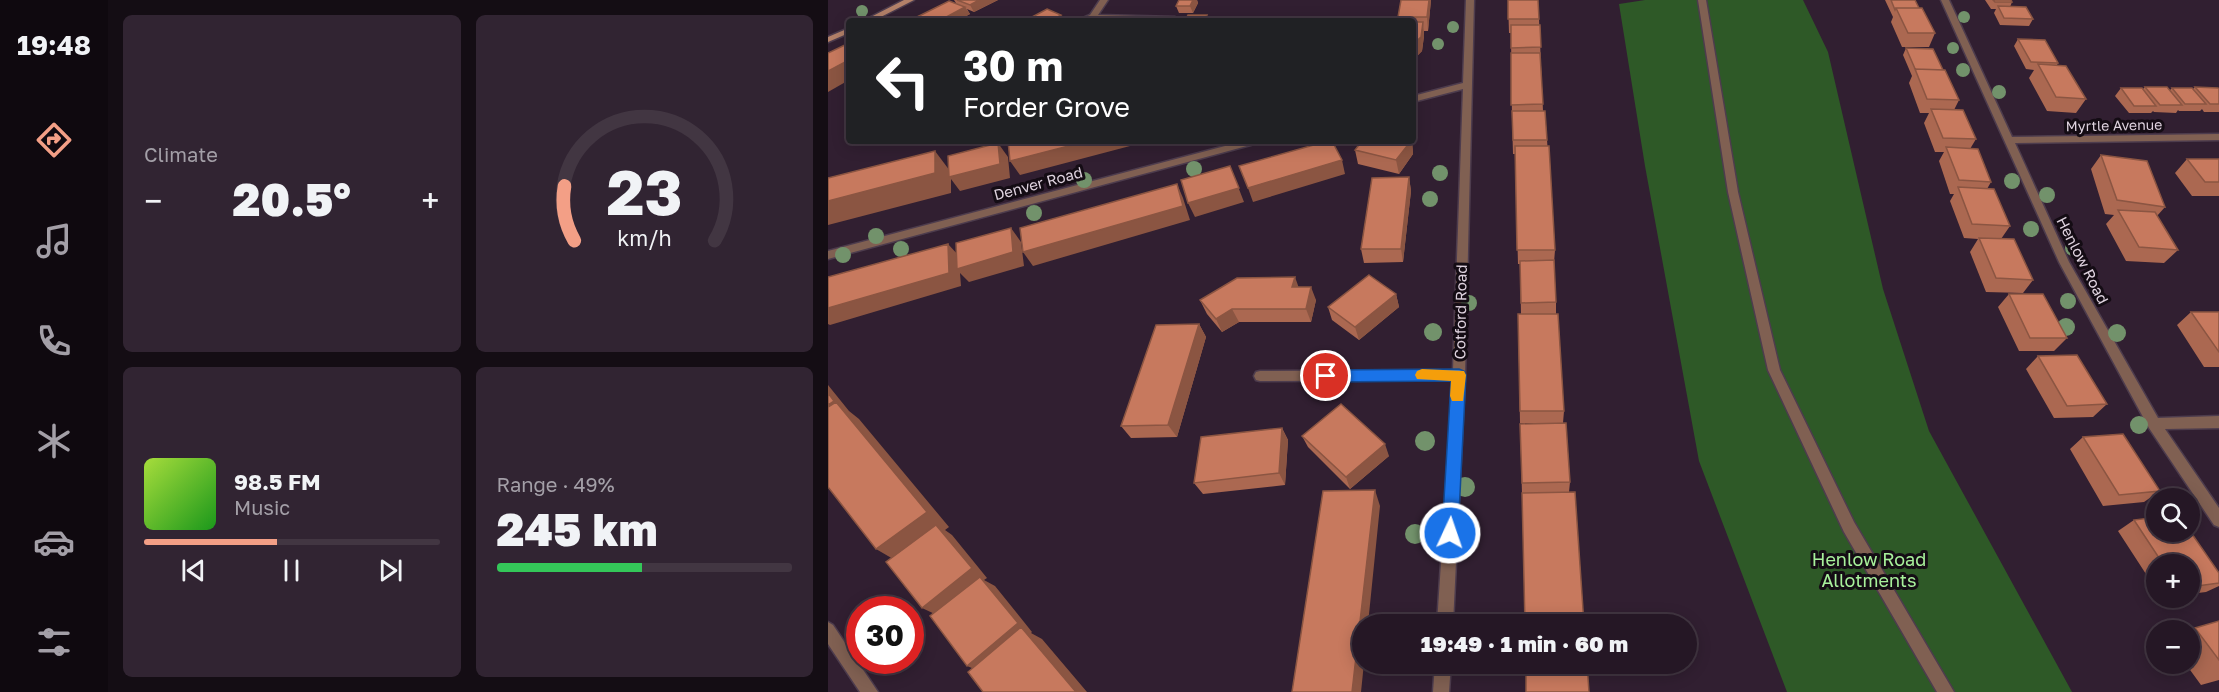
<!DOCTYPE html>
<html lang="en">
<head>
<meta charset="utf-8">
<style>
  :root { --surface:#251725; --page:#312432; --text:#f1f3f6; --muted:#a39fa7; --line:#423642; --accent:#f39f86 }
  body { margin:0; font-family:"Golos Text",sans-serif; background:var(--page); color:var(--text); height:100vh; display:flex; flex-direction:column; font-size:22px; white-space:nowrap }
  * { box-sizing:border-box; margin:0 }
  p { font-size:20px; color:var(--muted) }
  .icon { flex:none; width:33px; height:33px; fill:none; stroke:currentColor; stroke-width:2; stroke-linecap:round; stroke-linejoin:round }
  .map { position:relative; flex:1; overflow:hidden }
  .panel { display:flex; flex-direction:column; gap:15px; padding:15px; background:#140d14; width:720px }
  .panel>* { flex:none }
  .guide { position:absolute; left:18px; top:18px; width:570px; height:126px; border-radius:6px; box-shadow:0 3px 15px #0003,0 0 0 2px var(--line); background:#202124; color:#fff; overflow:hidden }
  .tools { position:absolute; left:1318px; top:488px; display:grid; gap:12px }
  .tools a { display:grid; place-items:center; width:54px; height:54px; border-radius:50%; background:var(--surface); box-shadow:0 3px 15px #0003,0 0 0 2px var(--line); font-size:30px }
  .speed { position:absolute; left:18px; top:596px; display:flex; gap:12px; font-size:30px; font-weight:700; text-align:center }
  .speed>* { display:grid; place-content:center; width:78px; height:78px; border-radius:50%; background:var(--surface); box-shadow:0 3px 15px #0003,0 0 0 2px var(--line); line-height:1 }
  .speed .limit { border:9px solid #d22; background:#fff; color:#111 }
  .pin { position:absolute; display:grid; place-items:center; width:51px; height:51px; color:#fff; margin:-26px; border:3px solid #fff; border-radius:50%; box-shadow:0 2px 6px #0007 }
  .me { position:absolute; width:66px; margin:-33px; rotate:3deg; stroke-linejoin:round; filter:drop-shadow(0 0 4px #0008) }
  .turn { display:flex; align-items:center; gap:21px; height:126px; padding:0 18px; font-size:27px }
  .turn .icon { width:78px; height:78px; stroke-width:2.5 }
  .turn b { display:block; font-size:42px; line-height:51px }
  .big { font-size:45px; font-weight:800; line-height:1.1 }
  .panel .card { flex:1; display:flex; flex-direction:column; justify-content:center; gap:9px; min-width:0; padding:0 21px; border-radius:9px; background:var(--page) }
  .panel .dial { align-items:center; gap:0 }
  .dial svg { height:156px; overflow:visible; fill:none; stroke:var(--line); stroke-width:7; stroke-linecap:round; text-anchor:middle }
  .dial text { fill:var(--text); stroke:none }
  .song { display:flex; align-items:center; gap:18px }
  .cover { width:72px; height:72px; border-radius:9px; background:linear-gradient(135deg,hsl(80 70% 55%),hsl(120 70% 35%)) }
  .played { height:6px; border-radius:3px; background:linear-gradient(90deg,var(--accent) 45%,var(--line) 45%) }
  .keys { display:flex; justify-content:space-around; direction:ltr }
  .heat { display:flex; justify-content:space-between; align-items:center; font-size:33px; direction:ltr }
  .charge { height:9px; border-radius:4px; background:linear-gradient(90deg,#34c759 49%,var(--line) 0) }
  .panel .tiles { flex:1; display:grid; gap:15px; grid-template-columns:repeat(2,1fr) }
  .trip { position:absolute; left:524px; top:614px; width:345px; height:60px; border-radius:30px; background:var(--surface); box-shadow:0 3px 15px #0003,0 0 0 2px var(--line); font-weight:800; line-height:60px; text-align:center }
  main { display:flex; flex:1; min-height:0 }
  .tabs { display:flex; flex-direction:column; width:108px; justify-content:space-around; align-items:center; background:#0f090f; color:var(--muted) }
  .tabs .icon { width:42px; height:42px }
  .tabs .current { color:var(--accent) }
  .tabs b { font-size:27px; color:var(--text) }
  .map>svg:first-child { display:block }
</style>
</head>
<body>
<main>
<nav class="tabs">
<b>19:48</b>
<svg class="icon current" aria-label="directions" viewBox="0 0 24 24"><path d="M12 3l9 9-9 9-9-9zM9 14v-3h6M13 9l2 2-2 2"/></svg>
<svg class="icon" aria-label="music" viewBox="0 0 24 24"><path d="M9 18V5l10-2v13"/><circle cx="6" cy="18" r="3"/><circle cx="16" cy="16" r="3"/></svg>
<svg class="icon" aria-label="phone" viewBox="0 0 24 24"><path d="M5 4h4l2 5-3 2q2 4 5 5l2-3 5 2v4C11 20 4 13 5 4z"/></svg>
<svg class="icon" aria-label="climate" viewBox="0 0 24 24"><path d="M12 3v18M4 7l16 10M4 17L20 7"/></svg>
<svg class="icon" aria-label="car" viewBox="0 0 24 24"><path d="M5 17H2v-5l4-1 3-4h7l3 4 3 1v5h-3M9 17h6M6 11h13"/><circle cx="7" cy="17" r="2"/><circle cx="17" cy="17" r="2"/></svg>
<svg class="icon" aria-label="filters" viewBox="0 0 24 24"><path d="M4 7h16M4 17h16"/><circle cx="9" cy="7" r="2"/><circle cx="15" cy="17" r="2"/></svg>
</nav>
<section class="panel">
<div class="tiles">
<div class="card"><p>Climate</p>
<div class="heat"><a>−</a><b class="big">20.5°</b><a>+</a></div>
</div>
<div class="card dial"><svg viewBox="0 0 100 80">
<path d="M14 69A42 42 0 1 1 86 69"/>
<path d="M14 69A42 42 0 0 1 9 41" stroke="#f39f86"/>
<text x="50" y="56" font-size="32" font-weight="700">23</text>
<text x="50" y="72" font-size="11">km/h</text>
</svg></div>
<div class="card">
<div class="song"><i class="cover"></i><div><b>98.5 FM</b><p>Music</p></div></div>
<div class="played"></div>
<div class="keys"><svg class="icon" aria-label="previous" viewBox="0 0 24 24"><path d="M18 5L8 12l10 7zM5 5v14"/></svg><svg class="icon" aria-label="pause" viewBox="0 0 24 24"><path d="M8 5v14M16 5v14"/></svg><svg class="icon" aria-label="next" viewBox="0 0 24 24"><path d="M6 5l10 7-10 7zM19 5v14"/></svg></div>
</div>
<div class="card"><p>Range · 49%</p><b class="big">245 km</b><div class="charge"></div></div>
</div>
</section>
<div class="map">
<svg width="1391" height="692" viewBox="0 0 1391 692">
  <rect width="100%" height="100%" fill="#311f31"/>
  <!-- green -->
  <path fill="#2e5927" d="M817 0H975L1000 52 1055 289 1101 431 1244 692H959L871 461 817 166 791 4Z"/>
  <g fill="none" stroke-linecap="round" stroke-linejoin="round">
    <!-- lane casing -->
    <g stroke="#4d3c4d" stroke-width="3">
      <path id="lane" d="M272 0H280L270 15 347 17 351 19 349 21 266 19 248 21 262 15Z
        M870 0H878L910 192 952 370 1026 522 1126 692H1109L1016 532 940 370 900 192Z"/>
    </g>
    <!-- street casing -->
    <g stroke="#4d3c4d" stroke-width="3">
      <path id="street" d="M638 0H646L637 375 625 624H609L625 380 432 381 428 380 426 376 428 372 432 371 625 370 635 89 585 102V96L635 83Z
        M1113 0H1121L1184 137 1391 134V140L1187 143 1241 262 1330 418 1391 416V428L1337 429 1391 508V527L1386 525 1321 428 1231 262Z
        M416 141H432L430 143 0 259V251Z
        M0 622 5 625 50 692H32L0 644Z
        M607 663H623L621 692H605Z"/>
    </g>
    <!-- secondary casing -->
    <g stroke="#4d3c4d" stroke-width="3">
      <path id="secondary" d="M76 0H86L45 21H35Z
        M21 28V33L0 42V37Z"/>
    </g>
    <!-- lane -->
    <use href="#lane" fill="#806052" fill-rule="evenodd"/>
    <!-- street -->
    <use href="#street" fill="#806052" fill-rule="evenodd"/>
    <!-- secondary -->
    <use href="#secondary" fill="#b38169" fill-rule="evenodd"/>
  </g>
  <!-- trees -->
  <g fill="#72926b">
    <circle cx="34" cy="11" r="6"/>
    <circle cx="1136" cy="17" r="6"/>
    <circle cx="625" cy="27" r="6"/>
    <circle cx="610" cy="44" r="6"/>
    <circle cx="1125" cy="48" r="6"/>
    <circle cx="1135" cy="70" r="7"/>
    <circle cx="1171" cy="92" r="7"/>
    <circle cx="366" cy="169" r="8"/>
    <circle cx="612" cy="173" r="8"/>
    <circle cx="256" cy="180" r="8"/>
    <circle cx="1184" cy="181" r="8"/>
    <circle cx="1219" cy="195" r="8"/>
    <circle cx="602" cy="199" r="8"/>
    <circle cx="206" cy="213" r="8"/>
    <circle cx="1203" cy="229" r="8"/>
    <circle cx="48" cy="236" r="8"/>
    <circle cx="1245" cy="248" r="8"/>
    <circle cx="73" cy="249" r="8"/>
    <circle cx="15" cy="255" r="8"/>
    <circle cx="1240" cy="301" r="8"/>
    <circle cx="641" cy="303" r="8"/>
    <circle cx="1238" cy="327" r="9"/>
    <circle cx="605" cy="332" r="9"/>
    <circle cx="1289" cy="333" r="9"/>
    <circle cx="1311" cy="425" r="9"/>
    <circle cx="597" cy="441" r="10"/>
    <circle cx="637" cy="487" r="10"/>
    <circle cx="587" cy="534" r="10"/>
    <circle cx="633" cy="541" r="10"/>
  </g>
  <!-- wall -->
  <path fill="#ab6851" d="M126 0H170L146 12 139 9 142 14 129 21H92L89 17 128 3Z
    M351 0H369L370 3 365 13H351L348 6Z
    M573 0H603L600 31H596V36L594 51 585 60V21H571L570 17Z
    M680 0 711 19 715 111 719 140 727 250 726 263 728 302V314L736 411 735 423H692L690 314H693L692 264H690L687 154H685L684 119 683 33H681Z
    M1057 0H1087L1091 8 1107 33 1101 47H1074L1063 22 1065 17Z
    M1157 0H1183L1184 2 1182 7 1205 19 1201 26 1172 25 1166 13 1168 9H1163Z
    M233 15 236 21H209L206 16Z
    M1190 39 1230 63 1229 65 1258 99 1248 113 1219 111 1201 78 1206 70 1198 69 1186 46Z
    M1078 48 1115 70 1131 100 1126 110 1148 139 1142 149 1163 182 1159 189 1182 226 1173 239 1205 280 1195 293 1158 292 1142 252 1150 239 1136 238 1122 201 1126 194H1122L1111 161 1116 152H1107L1096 123 1101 113H1092L1081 83 1084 76 1075 55Z
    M1317 87 1342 90 1344 88 1365 89 1367 87 1391 89V112H1376L1374 109 1372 111H1351L1350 110 1348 113 1326 112 1325 111 1323 113H1301L1287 96 1293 88 1315 89Z
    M534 141H584L585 154 571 174 530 164 527 150Z
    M1273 155 1337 207 1329 216 1350 250 1336 263 1298 261 1278 224 1286 215 1277 214 1263 169Z
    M1359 159H1391V196H1364L1347 173Z
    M581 177 583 191 575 262 536 263 533 249Z
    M471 287 488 300 483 322H411L394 332 379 314 372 300Z
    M568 294 571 307 531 340 504 320 500 307Z
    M1181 294 1239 338 1226 351H1191L1170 307Z
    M1363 312H1391V367H1376L1349 325Z
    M371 324 378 337 349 437 303 438 293 426Z
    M1210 356 1279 404 1265 417 1226 418 1198 369Z
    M692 424 742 482 741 492 694 494Z
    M454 428 460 440 457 485 375 494 366 483Z
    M474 436 561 456 522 489 480 447Z
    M1255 437 1332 491 1316 502 1275 506 1242 449Z
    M1306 520 1391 573V586L1378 592 1362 594V564H1329V591L1290 531Z
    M1391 621V680L1373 685 1357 663H1362V630Z"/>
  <!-- shaded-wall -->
  <path fill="#8b5542" d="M151 0H170L146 12 142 5Z
    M365 0H369L370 3 365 13 362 6Z
    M601 0H603L600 31 599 17Z
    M137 7 142 14 129 21H111Z
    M233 15 236 21H223Z
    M379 15 381 21H376Z
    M595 22 596 36 594 51 585 60V44Z
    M21 60V80L0 92V71Z
    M260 141H321L192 175 182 161Z
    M583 141H584L585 154 571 174 568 160Z
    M170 143 180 157 182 178 132 191 123 179V193L0 225V201L107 151 122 171Z
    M514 160 517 174 425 202 420 188Z
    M402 166 416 202 367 217 360 203Z
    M581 177 583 191 575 262 573 249Z
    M349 184 355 198 362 220 205 266 195 252Z
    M183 228 193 242 196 266 141 282 132 273 133 286 2 325 0 324V308L120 244 132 257Z
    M467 277 472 291 464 287Z
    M483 287 488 300 483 322 478 309Z
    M568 294 571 307 531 340 527 327Z
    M404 309 411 322 394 332 388 319Z
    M371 324 378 337 349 437 340 425Z
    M0 385 21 411 31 419 121 527 117 530 124 535 159 578 156 580 167 586 204 632 203 633 214 639 259 692H248L156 673 139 666 111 616 94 608 72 563 48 549 0 428Z
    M454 428 460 440 457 485 451 473Z
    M557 444 561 456 522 489 518 477Z
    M547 490 552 506 540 624H534V663H536L533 692H524Z"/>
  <!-- building -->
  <path fill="#c7795e" stroke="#8b5542" stroke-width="1.5" d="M129 0H151L142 5Z
    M351 0H365L362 6H348Z
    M573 0H601L599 17H570Z
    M680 0H710L711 19H680Z
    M1063 0H1087L1091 8H1068L1067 10Z
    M1165 0H1183L1184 2H1167Z
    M121 1 137 7 111 21H100L89 17Z
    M1170 6 1198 7 1205 19 1176 18Z
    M1068 8H1094L1107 33H1080Z
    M219 9 233 15 223 21H219L206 16Z
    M360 15H379L376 21H357Z
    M86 19 92 21H81Z
    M197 19 203 21H193Z
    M304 19H345L344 21H303Z
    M585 22H595L593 37 585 44Z
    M683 25H712L713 47 683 48Z
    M1190 39 1217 40 1230 63 1203 62Z
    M21 43V60L0 71V53Z
    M1078 48 1105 49 1115 70 1087 69 1088 71Z
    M683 53H712L715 104 683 105Z
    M1210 64 1238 66 1258 99 1228 97Z
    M1087 69 1117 70 1131 100 1099 99Z
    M1317 87H1339L1354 105H1332Z
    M1367 87 1390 88 1391 89V104H1382Z
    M1293 88H1314L1328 106H1306Z
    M1344 88H1364L1378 104H1357Z
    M1103 109 1135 110 1148 139 1115 138Z
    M684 111H717L719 140H685Z
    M180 141H260L182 161Z
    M500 141H504L514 160 420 188 411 166Z
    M534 141H583L568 160 527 150Z
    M170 143 172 164 121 177 120 156Z
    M687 146H721L727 250H689Z
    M1118 147 1150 149 1163 182 1131 180Z
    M107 151V173L0 201V178Z
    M1273 155 1319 161 1337 207 1289 200Z
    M1359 159H1391V182H1377Z
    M402 166 411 188 360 203 353 180Z
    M581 177 573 249H533L544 178Z
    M349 184 355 206 195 252 192 228Z
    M1130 187 1166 189 1182 226 1144 224Z
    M1290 210 1327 212 1350 250 1311 247Z
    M183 228 185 252 129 269 128 243Z
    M1151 238 1186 239 1205 280 1168 278Z
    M120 244 121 273 0 308V277Z
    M726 260 728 302 693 303 692 261Z
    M541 275 568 294 527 327 500 307Z
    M467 277 464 287H483L478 309H404L388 319 372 300 409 278Z
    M1181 294H1215L1239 338H1202Z
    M1363 312H1391V352Z
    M690 314H730L736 411H692Z
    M371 324 340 425 293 426 328 325Z
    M1249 355 1279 404 1239 406 1210 356Z
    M0 393 6 401 0 405Z
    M8 402 99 512 48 549 0 487V407Z
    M513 404 557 444 518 477 474 436Z
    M738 423 742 482 694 483 692 424Z
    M454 428 451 473 366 483 373 437Z
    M1295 434 1332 491 1291 495 1255 437Z
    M547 490 524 692H464L495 491Z
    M747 492 756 624H697L694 493Z
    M1329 517V531H1362L1391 573V583L1362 587V564H1335L1306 520Z
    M108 525 144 568 94 608 58 562Z
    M152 577 190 623 139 666 102 616Z
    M1391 621V660L1367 628Z
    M193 627 248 692H155L140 672Z
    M698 663H759L761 692H698Z"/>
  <!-- route -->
  <path fill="#1a73e8" stroke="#114b97" stroke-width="1.5" d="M631 369 636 371 638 375 630 533 628 539 622 541 616 539 614 533 623 381 498 382 493 380 491 376 493 372 498 370Z"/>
  <!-- slow -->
  <path fill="#f59e0b" d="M594 369 636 371 638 375 635 401H624L622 396 623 381 589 379 587 375 589 371Z"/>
  <g text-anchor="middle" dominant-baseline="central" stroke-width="6" stroke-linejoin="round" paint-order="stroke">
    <!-- far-street labels -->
    <g font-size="14" fill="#ded2de" stroke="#140c14">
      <text transform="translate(1286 125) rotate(-1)">Myrtle Avenue</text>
    </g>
    <!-- street labels -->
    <g font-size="15" fill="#ded2de" stroke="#140c14">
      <text transform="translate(210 183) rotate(-15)">Denver Road</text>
      <text transform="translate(1255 260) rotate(63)">Henlow Road</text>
      <text transform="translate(632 312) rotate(-89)">Cotford Road</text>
    </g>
    <!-- near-park labels -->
    <g font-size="18" fill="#a8f19b" stroke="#140c14">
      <text x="1041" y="559">Henlow Road<tspan x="1041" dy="21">Allotments</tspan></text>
    </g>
  </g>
</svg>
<div class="tools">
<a><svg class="icon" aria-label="search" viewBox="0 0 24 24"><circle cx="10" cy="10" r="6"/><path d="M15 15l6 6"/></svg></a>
<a>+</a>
<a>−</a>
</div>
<div class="speed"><div class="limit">30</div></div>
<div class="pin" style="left:498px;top:376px;background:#d93025"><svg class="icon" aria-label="arrive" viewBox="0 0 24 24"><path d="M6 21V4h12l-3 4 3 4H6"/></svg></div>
<svg class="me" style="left:622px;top:533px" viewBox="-20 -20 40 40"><circle r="17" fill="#1a73e8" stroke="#fff" stroke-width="3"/><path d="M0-11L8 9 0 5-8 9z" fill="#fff"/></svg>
<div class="trip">19:49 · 1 min · 60 m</div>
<div class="guide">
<div class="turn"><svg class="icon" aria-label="left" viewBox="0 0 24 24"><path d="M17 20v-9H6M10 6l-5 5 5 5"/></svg><div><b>30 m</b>Forder Grove</div></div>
</div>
</div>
</main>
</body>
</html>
